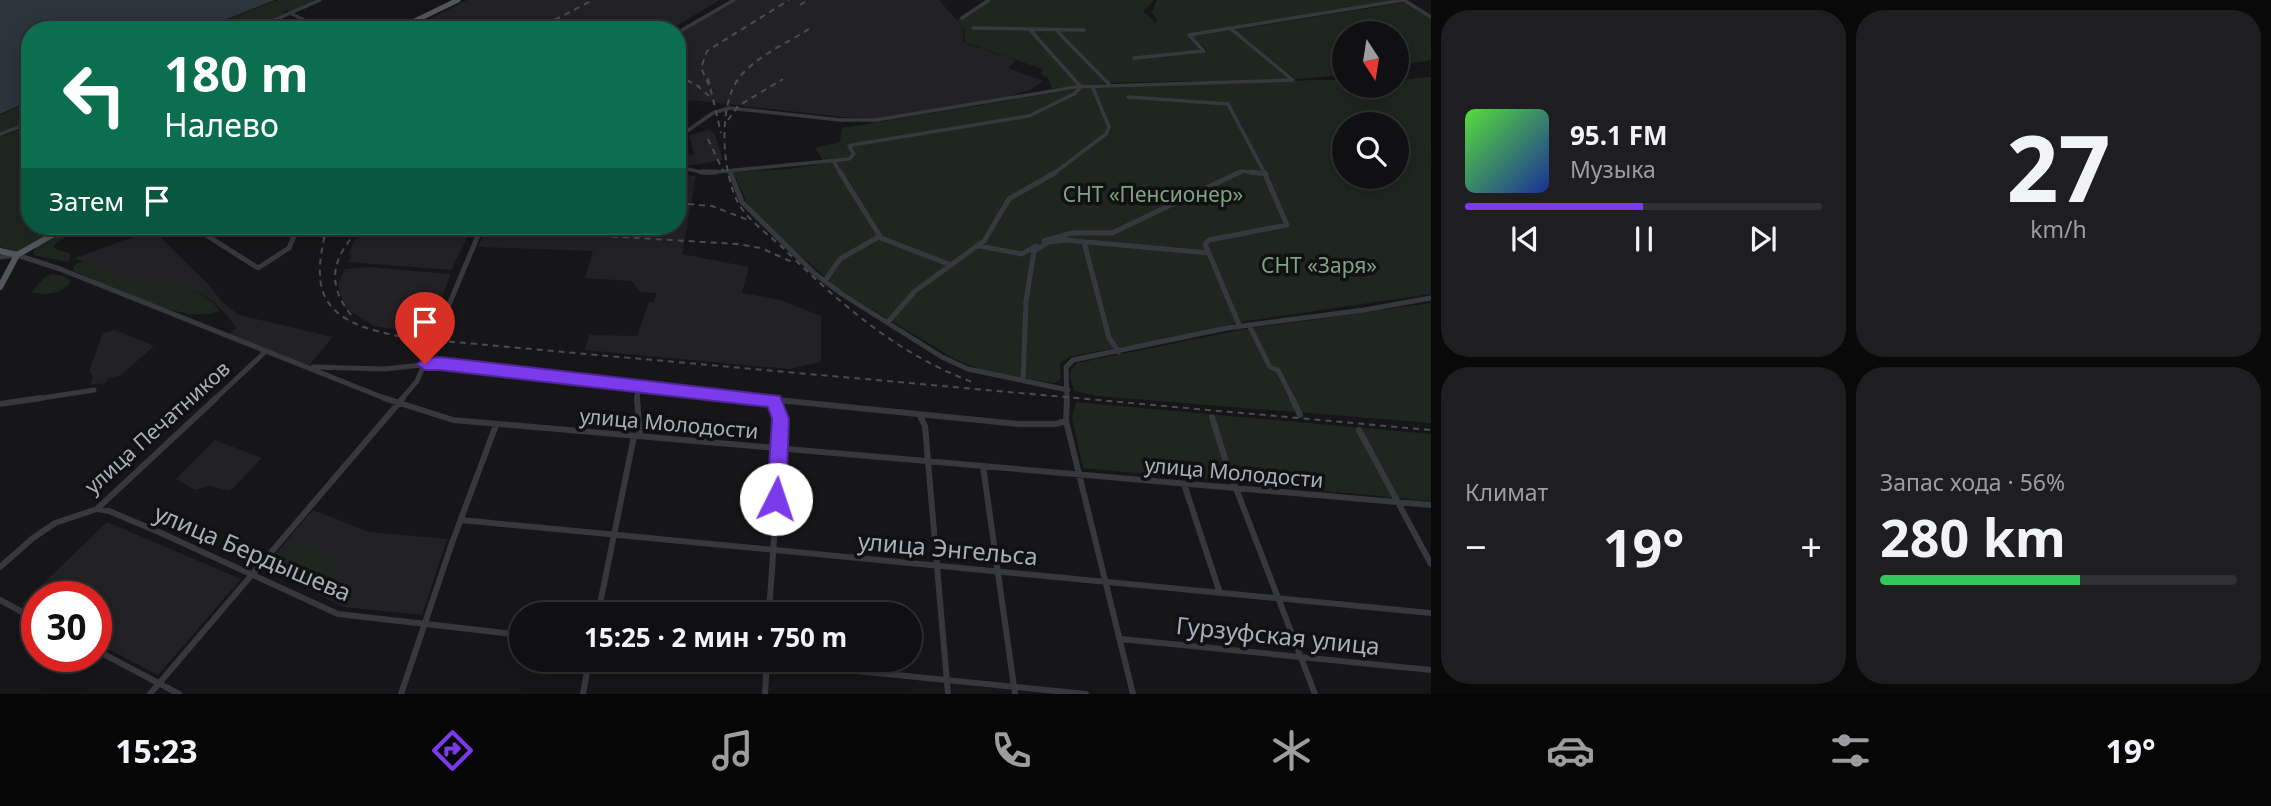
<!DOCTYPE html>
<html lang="ru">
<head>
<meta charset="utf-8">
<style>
  :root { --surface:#101012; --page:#1e1e20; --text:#f1f3f6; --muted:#9c9d9f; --line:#303032; --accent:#7c3aed }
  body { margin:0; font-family:"Noto Sans",sans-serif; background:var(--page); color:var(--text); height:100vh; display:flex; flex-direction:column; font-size:26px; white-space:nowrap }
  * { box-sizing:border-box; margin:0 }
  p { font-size:23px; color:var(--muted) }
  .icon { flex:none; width:38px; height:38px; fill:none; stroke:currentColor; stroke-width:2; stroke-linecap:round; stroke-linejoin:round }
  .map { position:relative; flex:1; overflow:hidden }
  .side { display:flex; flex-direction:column; gap:10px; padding:10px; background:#09090a; width:840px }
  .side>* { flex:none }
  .hud { position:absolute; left:21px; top:21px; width:665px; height:214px; border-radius:28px; box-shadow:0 4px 18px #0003,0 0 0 2px var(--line); background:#0b6e4f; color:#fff; overflow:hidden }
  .needle { width:46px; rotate:168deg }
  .controls { position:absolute; left:1332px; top:21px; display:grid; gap:14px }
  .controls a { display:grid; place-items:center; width:77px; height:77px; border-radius:50%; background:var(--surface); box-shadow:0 4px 18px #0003,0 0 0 2px var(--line); font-size:35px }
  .speed { position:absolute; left:21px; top:581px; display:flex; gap:14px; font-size:35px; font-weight:700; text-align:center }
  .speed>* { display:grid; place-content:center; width:91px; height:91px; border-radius:50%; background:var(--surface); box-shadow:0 4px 18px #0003,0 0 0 2px var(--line); line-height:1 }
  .speed .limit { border:10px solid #d22; background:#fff; color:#111 }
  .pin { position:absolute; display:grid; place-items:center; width:60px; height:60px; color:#fff; margin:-72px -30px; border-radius:50% 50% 50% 0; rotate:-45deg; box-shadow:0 0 7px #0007 }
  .pin .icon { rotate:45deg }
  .me { position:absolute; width:77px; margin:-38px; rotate:4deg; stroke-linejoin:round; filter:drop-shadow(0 0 5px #0008) }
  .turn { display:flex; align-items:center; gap:24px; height:147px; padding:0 28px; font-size:32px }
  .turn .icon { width:91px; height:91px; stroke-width:2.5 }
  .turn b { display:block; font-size:49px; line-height:60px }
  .then { display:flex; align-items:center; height:66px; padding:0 28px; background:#0003; gap:14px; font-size:26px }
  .big { font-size:52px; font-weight:700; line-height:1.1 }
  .side .widget { flex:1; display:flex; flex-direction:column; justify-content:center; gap:10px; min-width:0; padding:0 24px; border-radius:28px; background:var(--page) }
  .side .dial { align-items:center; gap:0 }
  .dial b { font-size:91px; line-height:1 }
  .song { display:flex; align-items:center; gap:21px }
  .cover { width:84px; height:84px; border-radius:10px; background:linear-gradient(135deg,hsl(110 70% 55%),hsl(230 70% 35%)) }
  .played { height:7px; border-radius:4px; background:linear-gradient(90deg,var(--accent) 50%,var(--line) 50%) }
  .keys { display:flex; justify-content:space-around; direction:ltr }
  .heat { display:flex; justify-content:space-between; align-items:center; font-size:38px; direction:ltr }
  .charge { height:10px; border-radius:5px; background:linear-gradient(90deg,#34c759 56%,var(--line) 0) }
  .side .tiles { flex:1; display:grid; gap:10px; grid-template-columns:repeat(2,1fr) }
  .trip { position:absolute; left:509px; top:602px; width:413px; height:70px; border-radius:35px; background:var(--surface); box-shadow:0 4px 18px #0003,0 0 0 2px var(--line); font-weight:700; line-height:70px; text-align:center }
  .tab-bar { display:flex; height:112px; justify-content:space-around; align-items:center; background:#060607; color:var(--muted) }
  .tab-bar .icon { width:49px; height:49px }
  .tab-bar .selected { color:var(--accent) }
  .tab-bar b { font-size:32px; color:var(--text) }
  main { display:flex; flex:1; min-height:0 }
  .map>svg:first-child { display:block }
</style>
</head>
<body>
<main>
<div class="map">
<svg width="1431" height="694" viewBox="0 0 1431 694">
  <rect width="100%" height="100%" fill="#161618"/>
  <!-- built -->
  <path fill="#222225" d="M467 0H720L670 30H408Z
    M738 0H939L963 27V42L1016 60 1009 68 1043 81 1030 90 1007 97 882 118 843 117 691 100 677 109V33Z
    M709 130 715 134 723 160 687 166 677 162 678 157 694 154 689 135Z
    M677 173 696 176 682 254 749 267 742 293 780 300 821 316V362L789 369 585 350 589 335 637 336 649 302H654L657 293 640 292 632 281 585 278 593 251 478 247 488 226H677Z
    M379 226H473L451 270 348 262 351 257 349 252 355 240 364 234 371 236Z
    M153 230 209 285 222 302 239 315 333 337 309 365 261 349 229 335 236 328 228 316 214 302 195 291 128 282 74 258Z
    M368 267 451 274 442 296 429 297 439 301 428 334 374 326 344 307 338 284 345 269Z
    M115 330 154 346 120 376 108 378 106 383 90 385 93 376 89 371 103 333Z
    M215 440 262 458 230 491 210 486 195 490 176 479Z
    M313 510 369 532 447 539 422 615 343 607 264 567Z
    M107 522 241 579 158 675 96 643V597H37V613L22 604Z"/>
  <!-- green -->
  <path fill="#1e261f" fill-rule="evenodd" d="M278 0H318L291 12 287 10 282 12 286 14 248 30H201Z
    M990 0H1154L1143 12 1154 20V25L1157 21 1152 12 1157 0H1404L1188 35 1202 50 1130 59 1206 52 1207 49 1191 36 1231 30 1291 79 1103 83 1052 89 1048 78 1042 75V69L965 42 964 28 957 20Z
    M1408 2 1431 17V60L1397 66 1396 33H1344V75L1296 79 1234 30Z
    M1431 77V294L1240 322 1184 336 1071 356 1060 363 1061 379 1055 383 986 372 955 359 840 290 772 230 747 203 733 172 789 169 825 163 815 148 840 142 842 128 1078 89 1314 80H1344V86H1396L1397 80ZM1344 124H1396V177H1344Z
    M30 102V122L0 133V115Z
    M30 126V226H67L16 253 0 247V137Z
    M73 228 69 235 54 245V248L71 254 68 262 33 255 36 247Z
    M84 262 126 281 161 283 171 281 186 286 214 303 219 311C187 327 107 285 74 271L73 267 77 263Z
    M52 274 64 276 71 281C64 294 45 296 32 292L44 278Z
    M1431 303V423L1097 396 1074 391 1070 377 1071 370 1078 363 1087 361 1246 329Z
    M1076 402 1431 434V501L1083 468 1072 418Z
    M301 544 335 560 333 572 320 579 288 564 284 559C285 550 292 544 301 544Z"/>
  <!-- water -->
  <path fill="#2c353c" d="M0 0H275L199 30H30V101L0 114Z"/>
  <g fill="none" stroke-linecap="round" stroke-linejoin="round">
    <!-- minor-far2 -->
    <path stroke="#37383d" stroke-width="3.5" d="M1404 0 1431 17
      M290 13 324 30
      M962 18 989 0
      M973 28 1084 30
      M252 30 320 0
      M1031 31 1081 87
      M1058 32 1109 84
      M677 33 734 0
      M1189 35 1404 0
      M1134 58 1204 51 1189 35
      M1128 97 1228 104 1265 174
      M0 134 30 123
      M677 138 713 113 729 108 840 120H876L1076 87 1293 80 1231 29
      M834 162 841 174
      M677 167 706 173 849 159 854 154 849 146 852 145 1029 116 1074 94 1081 87
      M730 171 731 174
      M1053 174 1106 134 1109 127 1093 88
      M1236 174 1242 171 1264 174"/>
    <!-- minor-far1 -->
    <path stroke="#37383d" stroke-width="5" d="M701 172H716
      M730 172 742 202 814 273 842 294 942 357 968 369 1068 390
      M840 172 881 238 951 265
      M1250 172 1266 174
      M192 226 258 268 289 248 297 229 302 226
      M1044 241 1071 233H1112L1240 172
      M1084 242 1109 338 1119 352
      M979 246 1022 254 1036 246
      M0 257 17 255 60 269 389 400
      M825 281 840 259 880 236
      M888 322 915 291 984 241 1009 199 1056 172
      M1249 325 1270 367 1278 370 1293 400
      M1240 327 1205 244 1209 240 1287 225 1264 172
      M313 367 384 369 441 363 773 400
      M1023 381 1026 301 1034 251 1049 242 1065 240 1209 253
      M29 400 94 390
      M214 400 265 352
      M401 400 417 381 482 226
      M637 400 638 385
      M1067 400 1066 367 1073 360 1227 328 1364 310 1431 298"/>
    <!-- minor -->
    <path stroke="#37383d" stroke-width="6" d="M384 398 453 420 1431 505
      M637 398 640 436
      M757 398 1019 424H1055L1066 421 1067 398
      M1292 398 1300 415
      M0 404 41 398
      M920 416 925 426 948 694
      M1212 417 1227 465 1315 694
      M1066 421 1133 694
      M1359 430 1431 564
      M983 466 1015 694
      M1184 484 1220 593
      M97 509 109 511 161 533 338 614 522 635
      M461 520 1431 613
      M0 567 33 538 55 523 97 509 216 398
      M0 600 37 620
      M598 614 634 436
      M769 614 780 449V419L774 401
      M1121 639 1431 670
      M96 650 179 694
      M748 660 1086 694
      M150 694 403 398
      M401 694 452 543 496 425
      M583 694 589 660
      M765 694 767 660"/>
    <!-- major-far1 -->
    <path stroke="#53555c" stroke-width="5" d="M396 30 458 0"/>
    <!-- major -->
    <path stroke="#53555c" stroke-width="6" d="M0 251 17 255
      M17 255 68 226
      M0 287 17 255"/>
    <!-- rail -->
    <path stroke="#4a4c52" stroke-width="2" stroke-dasharray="6 5" stroke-linecap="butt" d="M800 5 808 0
      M809 29C786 44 756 56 739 78 717 106 722 177 740 206 750 222 769 235 782 247 839 303 897 354 972 382
      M535 30 593 0
      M677 75 698 86 709 96
      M708 78 721 133
      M709 85 701 68 707 51 789 0
      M728 120 738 106 783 79
      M708 139 723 171
      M677 203 712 206 748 220
      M326 226C324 242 319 258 320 275 321 322 372 331 409 338L1431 430
      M502 230 737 244 761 248 792 262
      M351 315C324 281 334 255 362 226"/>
  </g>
  <!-- route -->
  <path fill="#7c3aed" stroke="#51269a" stroke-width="2" d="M440 357 780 396 789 419 786 499 783 505 776 508 770 505 767 499 772 419 768 407 440 370H425L417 364 425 358Z"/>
  <g text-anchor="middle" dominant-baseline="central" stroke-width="7" stroke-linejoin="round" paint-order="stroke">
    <!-- park labels -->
    <g font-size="21" fill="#7fa381" stroke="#111113">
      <text x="1153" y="194">СНТ «Пенсионер»</text>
      <text x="1319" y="265">СНТ «Заря»</text>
    </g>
    <!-- street labels -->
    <g font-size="21" fill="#a8adb8" stroke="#111113">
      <text transform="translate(669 423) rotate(5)">улица Молодости</text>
      <text transform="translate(157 427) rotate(-42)">улица Печатников</text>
      <text transform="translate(1234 472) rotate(5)">улица Молодости</text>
    </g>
    <!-- near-street labels -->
    <g font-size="24" fill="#a8adb8" stroke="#111113">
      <text transform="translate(948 548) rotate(5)">улица Энгельса</text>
      <text transform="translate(253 552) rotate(23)">улица Бердышева</text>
      <text transform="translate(1278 635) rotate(6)">Гурзуфская улица</text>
    </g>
  </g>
</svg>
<div class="controls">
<a><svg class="needle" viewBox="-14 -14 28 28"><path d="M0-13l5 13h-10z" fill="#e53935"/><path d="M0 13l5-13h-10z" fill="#9c9d9f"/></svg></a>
<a><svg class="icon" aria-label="search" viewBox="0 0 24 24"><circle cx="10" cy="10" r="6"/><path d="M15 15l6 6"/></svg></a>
</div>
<div class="speed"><div class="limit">30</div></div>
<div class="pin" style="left:425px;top:364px;background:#d93025"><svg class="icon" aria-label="arrive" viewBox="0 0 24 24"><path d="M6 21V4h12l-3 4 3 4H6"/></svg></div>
<svg class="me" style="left:776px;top:499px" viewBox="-20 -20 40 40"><circle r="19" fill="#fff"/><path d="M0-13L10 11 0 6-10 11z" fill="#7c3aed"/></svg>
<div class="trip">15:25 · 2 мин · 750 m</div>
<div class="hud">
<div class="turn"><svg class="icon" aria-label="left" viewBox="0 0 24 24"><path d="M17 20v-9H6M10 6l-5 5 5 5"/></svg><div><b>180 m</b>Налево</div></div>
<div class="then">Затем<svg class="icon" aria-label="arrive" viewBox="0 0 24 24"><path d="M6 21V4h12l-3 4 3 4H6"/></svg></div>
</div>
</div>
<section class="side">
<div class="tiles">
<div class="widget">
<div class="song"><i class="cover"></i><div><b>95.1 FM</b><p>Музыка</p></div></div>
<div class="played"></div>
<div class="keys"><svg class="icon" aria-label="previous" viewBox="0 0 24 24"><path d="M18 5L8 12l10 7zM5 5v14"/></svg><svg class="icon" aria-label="pause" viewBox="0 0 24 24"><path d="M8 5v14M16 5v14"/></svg><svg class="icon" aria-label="next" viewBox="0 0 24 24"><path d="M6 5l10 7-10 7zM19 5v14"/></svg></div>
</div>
<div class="widget dial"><b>27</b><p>km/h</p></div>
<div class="widget"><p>Климат</p>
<div class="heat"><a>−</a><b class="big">19°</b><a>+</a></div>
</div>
<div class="widget"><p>Запас хода · 56%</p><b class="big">280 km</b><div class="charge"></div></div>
</div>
</section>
</main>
<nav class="tab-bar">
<b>15:23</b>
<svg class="icon selected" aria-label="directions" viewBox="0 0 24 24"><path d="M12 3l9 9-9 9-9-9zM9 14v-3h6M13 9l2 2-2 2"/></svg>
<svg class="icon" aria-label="music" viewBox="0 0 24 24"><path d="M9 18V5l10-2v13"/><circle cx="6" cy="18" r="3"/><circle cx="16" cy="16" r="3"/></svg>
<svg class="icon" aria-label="phone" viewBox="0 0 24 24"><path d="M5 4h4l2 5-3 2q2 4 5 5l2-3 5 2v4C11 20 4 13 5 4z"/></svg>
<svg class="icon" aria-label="climate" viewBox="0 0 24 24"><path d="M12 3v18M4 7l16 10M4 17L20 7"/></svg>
<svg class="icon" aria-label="car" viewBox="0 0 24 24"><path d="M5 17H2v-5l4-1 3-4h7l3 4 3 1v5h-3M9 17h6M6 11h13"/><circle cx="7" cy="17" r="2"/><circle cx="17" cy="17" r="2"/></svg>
<svg class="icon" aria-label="filters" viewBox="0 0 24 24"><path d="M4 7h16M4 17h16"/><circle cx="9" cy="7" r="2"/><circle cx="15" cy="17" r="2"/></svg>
<b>19°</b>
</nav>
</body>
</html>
